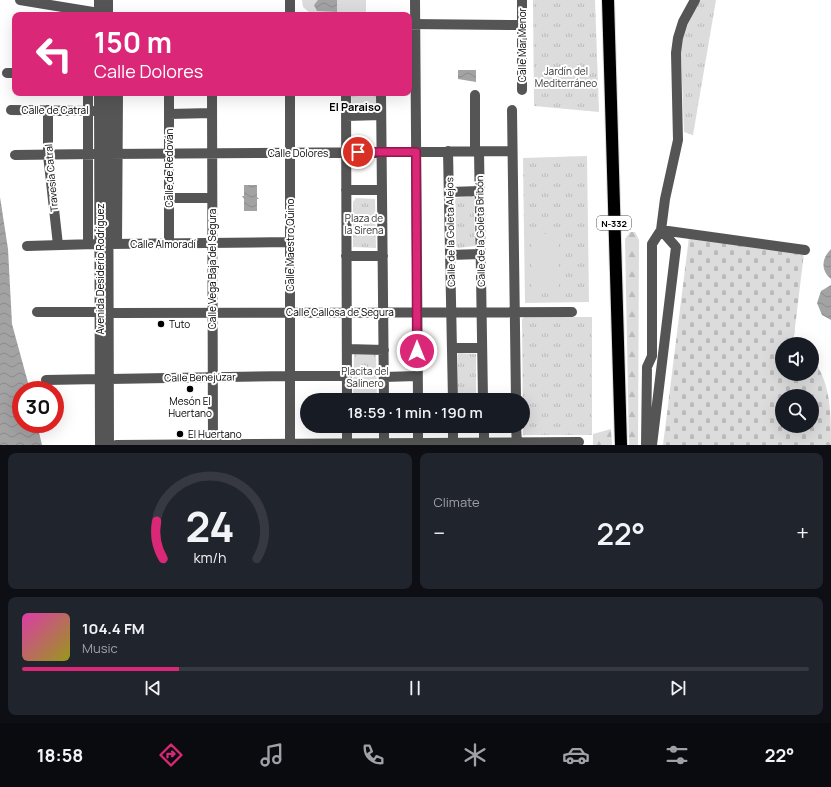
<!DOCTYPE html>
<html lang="en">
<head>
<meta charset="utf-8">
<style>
  :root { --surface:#171b24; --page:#20242c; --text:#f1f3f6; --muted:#9ea1a6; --line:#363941; --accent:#db2777 }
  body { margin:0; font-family:Manrope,sans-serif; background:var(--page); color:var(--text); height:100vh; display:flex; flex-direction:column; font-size:15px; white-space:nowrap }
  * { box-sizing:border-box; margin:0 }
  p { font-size:13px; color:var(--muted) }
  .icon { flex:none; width:22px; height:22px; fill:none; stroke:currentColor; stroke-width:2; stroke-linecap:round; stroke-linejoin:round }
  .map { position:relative; height:445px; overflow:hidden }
  .sheet { display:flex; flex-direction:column; gap:8px; padding:8px; background:#0d0f14; flex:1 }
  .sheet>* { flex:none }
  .top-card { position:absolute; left:12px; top:12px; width:400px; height:84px; border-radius:8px; box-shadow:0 4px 16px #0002; background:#db2777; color:#fff; overflow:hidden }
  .buttons { position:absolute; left:775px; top:337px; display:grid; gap:8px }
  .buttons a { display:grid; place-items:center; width:44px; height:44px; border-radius:50%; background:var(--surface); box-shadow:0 4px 16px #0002; font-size:20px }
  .speed { position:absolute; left:12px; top:381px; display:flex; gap:8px; font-size:20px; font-weight:700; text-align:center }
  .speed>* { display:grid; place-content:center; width:52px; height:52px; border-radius:50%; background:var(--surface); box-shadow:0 4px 16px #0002; line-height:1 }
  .speed .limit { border:6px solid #d22; background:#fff; color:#111 }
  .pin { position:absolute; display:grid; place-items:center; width:34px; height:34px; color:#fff; margin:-17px; border:2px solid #fff; border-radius:50%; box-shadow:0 1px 4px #0007 }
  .me { position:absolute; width:44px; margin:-22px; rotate:0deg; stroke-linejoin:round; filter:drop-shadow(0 0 3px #0008) }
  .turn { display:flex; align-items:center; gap:14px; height:84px; padding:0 16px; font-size:18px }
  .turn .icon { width:52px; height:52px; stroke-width:2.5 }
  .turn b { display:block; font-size:28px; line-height:34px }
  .big { font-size:30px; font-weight:600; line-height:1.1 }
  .sheet .widget { flex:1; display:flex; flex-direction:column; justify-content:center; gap:6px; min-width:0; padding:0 14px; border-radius:8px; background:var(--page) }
  .sheet .dial { align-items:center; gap:0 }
  .dial svg { height:104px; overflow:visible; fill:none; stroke:var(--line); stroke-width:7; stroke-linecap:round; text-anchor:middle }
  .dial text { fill:var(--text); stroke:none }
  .song { display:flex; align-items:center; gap:12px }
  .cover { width:48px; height:48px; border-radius:6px; background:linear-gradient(135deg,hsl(320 70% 55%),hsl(60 70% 35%)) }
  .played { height:4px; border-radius:2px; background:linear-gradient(90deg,var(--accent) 20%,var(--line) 20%) }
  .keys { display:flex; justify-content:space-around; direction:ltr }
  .heat { display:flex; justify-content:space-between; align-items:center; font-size:22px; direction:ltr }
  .sheet .tiles { flex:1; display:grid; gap:8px; grid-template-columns:1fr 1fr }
  .widget:last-child { grid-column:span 2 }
  .trip { position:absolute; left:300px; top:393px; width:230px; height:40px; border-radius:20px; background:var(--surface); box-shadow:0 4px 16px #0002; font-weight:600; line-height:40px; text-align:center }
  .tabs { display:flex; height:64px; justify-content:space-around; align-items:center; background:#090b0e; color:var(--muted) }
  .tabs .icon { width:28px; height:28px }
  .tabs .active { color:var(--accent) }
  .tabs b { font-size:18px; color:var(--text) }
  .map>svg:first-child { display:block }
</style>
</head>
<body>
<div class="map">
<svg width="831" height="445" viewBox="0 0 831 445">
  <defs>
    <pattern id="grass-tufts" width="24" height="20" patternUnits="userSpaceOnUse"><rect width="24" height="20" fill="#dcdcdc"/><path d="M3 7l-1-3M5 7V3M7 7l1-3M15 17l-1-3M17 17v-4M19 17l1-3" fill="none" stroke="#bbb"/></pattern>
    <pattern id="forest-firs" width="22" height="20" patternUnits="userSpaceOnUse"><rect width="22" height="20" fill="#dcdcdc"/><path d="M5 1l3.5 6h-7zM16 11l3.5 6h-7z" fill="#bbb"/></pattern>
    <pattern id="cemetery-stones" width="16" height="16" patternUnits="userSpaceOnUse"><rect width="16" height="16" fill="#dcdcdc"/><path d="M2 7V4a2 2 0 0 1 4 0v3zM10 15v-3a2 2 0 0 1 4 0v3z" fill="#bbb"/></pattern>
    <pattern id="water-waves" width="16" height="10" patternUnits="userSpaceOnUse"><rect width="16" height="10" fill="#a3a3a3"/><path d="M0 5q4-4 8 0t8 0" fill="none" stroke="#8b8b8b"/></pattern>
  </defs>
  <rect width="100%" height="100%" fill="#fff"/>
  <!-- grass -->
  <path fill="url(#grass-tufts)" d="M533 0H595L599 112 534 106Z
    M700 0H716L693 135 684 132 681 54 683 39 688 24Z
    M351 93H377V109L352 110Z
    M587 156 589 302 525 303 523 158Z
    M472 196 474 198 475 246 458 248 456 246 455 198Z
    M356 198 375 199 376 248 353 247V202Z
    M524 317H592V435H523L522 319Z
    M458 353 476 354V400H458Z
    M354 354H376L377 400 353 399Z"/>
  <!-- forest -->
  <path fill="url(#forest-firs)" d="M630 232H635L639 240 638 445H629L625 239Z
    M611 429 612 445H593V434Z"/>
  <!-- cemetery -->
  <path fill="url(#cemetery-stones)" fill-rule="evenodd" d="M689 237 804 253 793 344H782V374H812V358C831 383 831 412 831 445H663ZM782 396H812V426H782Z"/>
  <!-- garden -->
  <path fill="#dcdcdc" d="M302 0H366V13L311 14 303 7Z
    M532 234H559V287H532Z"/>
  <!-- water -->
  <path fill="url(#water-waves)" d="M318 0H337V12L317 11 314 5Z
    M458 70H476V82L458 79Z
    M244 185H257V197L259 199H257V211H244V199L242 196H244Z
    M0 197 8 249 12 324 30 390H21V424H37L42 445H0Z
    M831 249V279C820 270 822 258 831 249Z
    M831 285V320L822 315 817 303 821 291Z"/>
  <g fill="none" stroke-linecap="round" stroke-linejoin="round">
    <!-- highway casing -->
    <g stroke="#dbdbdb" stroke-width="14">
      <path id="highway" d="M608 0 621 445"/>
    </g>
    <!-- minor -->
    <path stroke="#555" stroke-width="10" d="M20 0 99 13
      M99 0V15
      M108 0V15
      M415 0 418 400
      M290 15V0
      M409 24 522 25
      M7 73H15
      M522 90V0
      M88 93V244
      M99 93 100 445
      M108 93 109 445H111
      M169 93V244
      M212 93 213 445
      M290 93V445
      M346 93 347 400
      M381 93 384 400
      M475 95V151
      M11 110 93 111
      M48 110V155L58 245
      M512 110 516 400
      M169 114 212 113
      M346 116 381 115
      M448 151 453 400
      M479 151 483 400
      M108 154 512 151
      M15 155 93 154
      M346 190H382
      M450 192 480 191
      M169 198H212
      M661 230 805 250
      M109 244 290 242
      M117 244 118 93
      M27 246 95 244
      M450 255 481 254
      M346 256H383
      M37 312H100
      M109 313 572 312
      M452 348H482
      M347 349 384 350
      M290 376H347
      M384 377 417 376
      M109 379 290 376
      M46 380 100 379
      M347 426V445
      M384 426V445
      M418 426V445
      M453 426V445
      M484 426V445
      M516 426 517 445
      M116 445 579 442
      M646 445 647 367 652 356V244L661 230 665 199 678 140 676 53 678 38 683 22 695 0
      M652 445 676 247 661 230"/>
    <!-- highway -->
    <use href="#highway" stroke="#000" stroke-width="12"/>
  </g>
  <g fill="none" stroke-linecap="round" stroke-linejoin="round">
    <!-- route casing -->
    <g stroke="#8e194d" stroke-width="10">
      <path id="route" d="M358 152H416L417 351"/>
    </g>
    <!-- route -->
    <use href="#route" stroke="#db2777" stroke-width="7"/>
  </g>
  <!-- markers -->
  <g fill="#000" stroke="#fff" stroke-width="1.5">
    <circle cx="161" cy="324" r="4"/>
    <circle cx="190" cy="389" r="4"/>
    <circle cx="180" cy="434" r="4"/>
  </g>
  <g text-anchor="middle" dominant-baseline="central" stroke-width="4" stroke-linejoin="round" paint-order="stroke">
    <!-- shield labels -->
    <rect fill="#fff" stroke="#4c4c4c" stroke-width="1" x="597" y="216" width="34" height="14" rx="3"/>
    <g font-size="9" font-weight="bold" fill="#000">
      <text x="614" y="223">N-332</text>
    </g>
    <!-- street labels -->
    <g font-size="10" fill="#000" stroke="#fff">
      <text transform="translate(522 45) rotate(-90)">Calle Mar Menor</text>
      <text x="55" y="110">Calle de Catral</text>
      <text x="298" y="153">Calle Dolores</text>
      <text transform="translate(169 168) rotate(-90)">Calle de Redován</text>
      <text transform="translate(51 178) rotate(-95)">Travesía Catral</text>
      <text transform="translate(480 231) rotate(-91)">Calle de la Goleta Bribón</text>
      <text transform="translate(450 232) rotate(-91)">Calle de la Goleta Alejos</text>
      <text x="163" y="244">Calle Almoradí</text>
      <text transform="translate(290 245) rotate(-90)">Calle Maestro Quino</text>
      <text transform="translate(100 269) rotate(-90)">Avenida Desiderio Rodríguez</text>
      <text transform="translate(212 269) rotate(-90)">Calle Vega Baja del Segura</text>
      <text x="340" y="312">Calle Callosa de Segura</text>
      <text transform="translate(200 377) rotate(-1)">Calle Benejúzar</text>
    </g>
    <!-- park labels -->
    <g font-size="10" fill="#333" stroke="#fff">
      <text x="566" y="71">Jardín del<tspan x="566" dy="12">Mediterráneo</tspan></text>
      <text x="364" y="218">Plaza de<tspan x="364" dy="12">la Sirena</tspan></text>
      <text x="365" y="371">Placita del<tspan x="365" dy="12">Salinero</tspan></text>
    </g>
    <!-- poi labels -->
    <g font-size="10" fill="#000" stroke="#fff" text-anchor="start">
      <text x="169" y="324">Tuto</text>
      <text x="190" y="401" text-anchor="middle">Mesón El<tspan x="190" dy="12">Huertano</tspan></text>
      <text x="188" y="434">El Huertano</text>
    </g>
    <!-- neighbourhood labels -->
    <g font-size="11" font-weight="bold" fill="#000" stroke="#fff">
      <text x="355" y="106">El Paraiso</text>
    </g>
  </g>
</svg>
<div class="buttons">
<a><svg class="icon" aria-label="sound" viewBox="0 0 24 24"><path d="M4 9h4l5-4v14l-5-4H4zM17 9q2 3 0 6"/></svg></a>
<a><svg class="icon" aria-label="search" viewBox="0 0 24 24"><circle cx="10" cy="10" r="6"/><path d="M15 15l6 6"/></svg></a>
</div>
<div class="speed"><div class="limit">30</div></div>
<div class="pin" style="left:358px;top:152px;background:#d93025"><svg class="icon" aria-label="arrive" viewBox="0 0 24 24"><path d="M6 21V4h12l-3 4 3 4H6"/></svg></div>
<svg class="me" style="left:417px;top:351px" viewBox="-20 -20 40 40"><circle r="17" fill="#db2777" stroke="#fff" stroke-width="3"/><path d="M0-11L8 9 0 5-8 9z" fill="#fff"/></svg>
<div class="trip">18:59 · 1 min · 190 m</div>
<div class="top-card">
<div class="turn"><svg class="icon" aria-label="left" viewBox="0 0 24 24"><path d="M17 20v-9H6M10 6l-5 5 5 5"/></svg><div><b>150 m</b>Calle Dolores</div></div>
</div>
</div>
<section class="sheet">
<div class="tiles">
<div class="widget dial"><svg viewBox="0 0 100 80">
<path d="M14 69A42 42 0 1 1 86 69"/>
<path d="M14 69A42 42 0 0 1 9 40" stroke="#db2777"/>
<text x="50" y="56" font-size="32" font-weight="700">24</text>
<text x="50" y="72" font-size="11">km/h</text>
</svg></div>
<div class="widget"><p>Climate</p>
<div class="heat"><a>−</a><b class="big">22°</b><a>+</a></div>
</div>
<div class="widget">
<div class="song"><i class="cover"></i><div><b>104.4 FM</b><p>Music</p></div></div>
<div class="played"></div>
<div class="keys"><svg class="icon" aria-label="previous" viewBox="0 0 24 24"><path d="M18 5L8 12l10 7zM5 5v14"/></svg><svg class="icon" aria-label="pause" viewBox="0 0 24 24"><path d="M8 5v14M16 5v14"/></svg><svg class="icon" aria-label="next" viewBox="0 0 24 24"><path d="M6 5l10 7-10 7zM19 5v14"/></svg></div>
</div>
</div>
</section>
<nav class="tabs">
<b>18:58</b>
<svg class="icon active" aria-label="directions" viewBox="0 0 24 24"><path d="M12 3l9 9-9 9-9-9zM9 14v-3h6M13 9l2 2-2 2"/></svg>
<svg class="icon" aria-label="music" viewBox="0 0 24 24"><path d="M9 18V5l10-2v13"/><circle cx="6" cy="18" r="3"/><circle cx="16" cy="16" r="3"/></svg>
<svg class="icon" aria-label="phone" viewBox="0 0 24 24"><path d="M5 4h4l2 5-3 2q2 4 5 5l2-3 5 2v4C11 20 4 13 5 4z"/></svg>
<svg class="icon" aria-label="climate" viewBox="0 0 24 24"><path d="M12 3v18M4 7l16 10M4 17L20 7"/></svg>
<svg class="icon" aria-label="car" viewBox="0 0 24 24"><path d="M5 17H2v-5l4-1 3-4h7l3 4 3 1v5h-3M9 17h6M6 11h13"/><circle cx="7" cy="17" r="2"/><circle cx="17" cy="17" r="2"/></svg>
<svg class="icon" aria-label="filters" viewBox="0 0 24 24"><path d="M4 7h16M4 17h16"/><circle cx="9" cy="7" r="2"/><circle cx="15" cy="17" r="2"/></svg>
<b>22°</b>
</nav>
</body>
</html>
